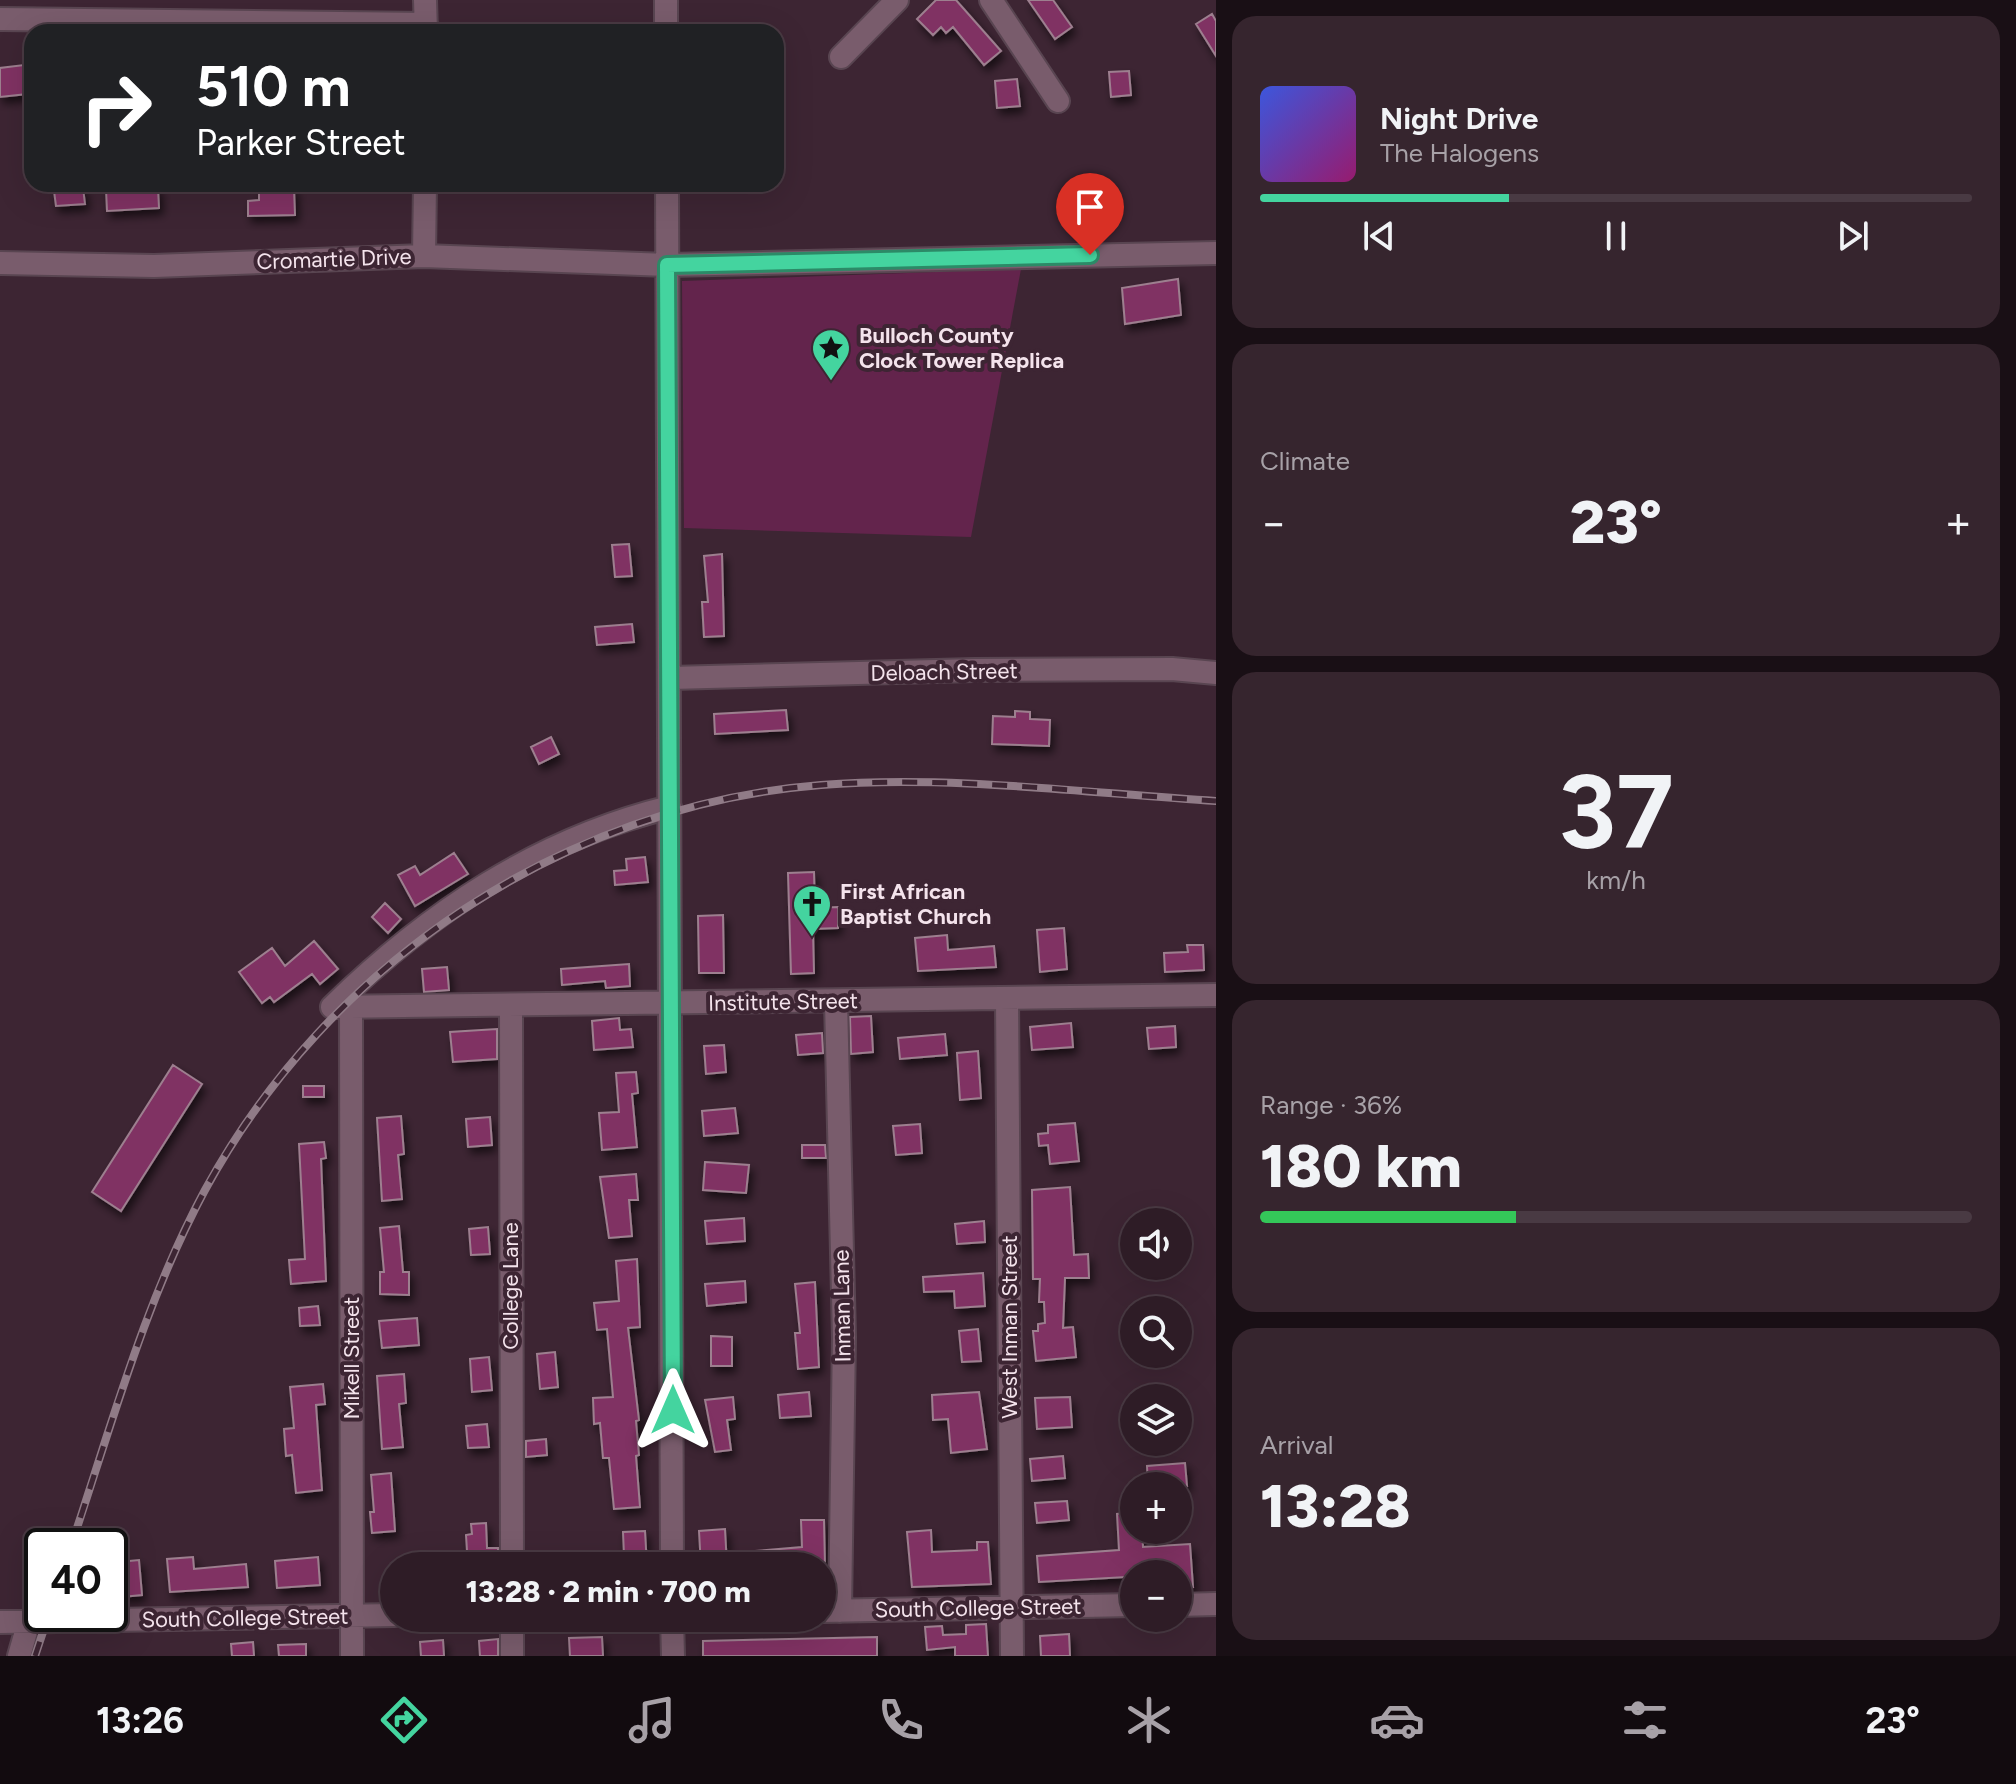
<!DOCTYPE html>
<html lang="en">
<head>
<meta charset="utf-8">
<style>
  :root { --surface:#2e1c26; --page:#36252e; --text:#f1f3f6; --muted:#a7a1a7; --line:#493a43; --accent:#44d49f }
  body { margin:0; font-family:Figtree,sans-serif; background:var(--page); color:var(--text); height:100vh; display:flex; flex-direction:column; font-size:30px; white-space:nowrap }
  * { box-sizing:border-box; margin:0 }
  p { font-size:26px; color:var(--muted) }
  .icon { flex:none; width:44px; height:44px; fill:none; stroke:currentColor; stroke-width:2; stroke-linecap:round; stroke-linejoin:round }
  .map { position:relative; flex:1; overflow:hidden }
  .side { display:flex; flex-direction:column; gap:16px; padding:16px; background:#190f15; width:800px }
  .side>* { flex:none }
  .guide { position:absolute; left:24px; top:24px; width:760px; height:168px; border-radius:24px; box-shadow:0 8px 32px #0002,0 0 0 2px var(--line); background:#202124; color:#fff; overflow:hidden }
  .fabs { position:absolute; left:1120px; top:1208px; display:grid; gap:16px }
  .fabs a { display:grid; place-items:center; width:72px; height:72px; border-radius:50%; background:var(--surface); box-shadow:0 8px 32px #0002,0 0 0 2px var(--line); font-size:40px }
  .speed { position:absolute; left:24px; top:1528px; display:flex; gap:16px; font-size:40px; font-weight:700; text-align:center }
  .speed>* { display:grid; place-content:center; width:104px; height:104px; border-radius:50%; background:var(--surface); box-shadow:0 8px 32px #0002,0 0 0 2px var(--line); line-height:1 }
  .speed .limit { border:4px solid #111; border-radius:12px; background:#fff; color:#111 }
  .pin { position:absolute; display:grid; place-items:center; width:68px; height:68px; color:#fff; margin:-82px -34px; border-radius:50% 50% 50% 0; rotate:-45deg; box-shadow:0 0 8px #0007 }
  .pin .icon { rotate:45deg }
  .me { position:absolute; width:88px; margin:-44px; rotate:0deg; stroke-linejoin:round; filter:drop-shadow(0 0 6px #0008) }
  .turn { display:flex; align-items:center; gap:28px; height:168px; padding:0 40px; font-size:36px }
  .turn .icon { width:104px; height:104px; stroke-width:2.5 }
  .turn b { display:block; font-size:56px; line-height:68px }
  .big { font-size:60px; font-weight:800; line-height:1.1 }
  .side .card { flex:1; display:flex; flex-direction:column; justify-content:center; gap:12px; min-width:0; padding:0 28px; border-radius:24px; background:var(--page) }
  .side .dial { align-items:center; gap:0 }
  .dial b { font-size:104px; line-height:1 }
  .song { display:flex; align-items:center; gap:24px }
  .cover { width:96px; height:96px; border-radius:12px; background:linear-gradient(135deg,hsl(230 70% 55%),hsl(320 70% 35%)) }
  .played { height:8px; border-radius:4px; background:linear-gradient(90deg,var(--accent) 35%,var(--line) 35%) }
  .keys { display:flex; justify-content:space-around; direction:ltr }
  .heat { display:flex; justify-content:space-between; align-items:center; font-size:44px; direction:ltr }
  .charge { height:12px; border-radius:6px; background:linear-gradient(90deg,#34c759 36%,var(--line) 0) }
  .trip { position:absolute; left:380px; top:1552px; width:456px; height:80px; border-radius:40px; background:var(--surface); box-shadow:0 8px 32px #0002,0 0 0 2px var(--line); font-weight:800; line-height:80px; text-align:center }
  .menu { display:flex; height:128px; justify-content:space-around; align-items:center; background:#120b0f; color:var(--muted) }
  .menu .icon { width:56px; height:56px }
  .menu .active { color:var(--accent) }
  .menu b { font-size:36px; color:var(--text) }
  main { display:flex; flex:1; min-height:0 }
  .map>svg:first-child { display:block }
</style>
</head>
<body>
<main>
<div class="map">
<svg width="1216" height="1656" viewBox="0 0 1216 1656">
  <defs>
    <filter id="shadow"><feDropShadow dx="3.5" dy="6" stdDeviation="4" flood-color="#0009"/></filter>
  </defs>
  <rect width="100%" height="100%" fill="#3d2533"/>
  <!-- green -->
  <path fill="#63244c" d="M1021 269 971 537 684 528 682 281Z"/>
  <!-- building -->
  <path fill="#803063" stroke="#9d7f8f" stroke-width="2" filter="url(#shadow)" d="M936 0H956L1001 51 984 65 953 27 946 33 941 27 933 35 917 19Z
    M1028 0H1053L1072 27 1055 39Z
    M1212 14 1216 21V56L1196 24Z
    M24 65 27 94 0 97V68Z
    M1129 71 1131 95 1111 97 1109 72Z
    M1017 79 1020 106 997 108 995 81Z
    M126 184 158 188 159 208 107 211 106 189 126 188Z
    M83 188 85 204 56 206 54 191Z
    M294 188 295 215 248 216V201L259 200V189Z
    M1178 279 1181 315 1125 324 1122 288Z
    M629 544 632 576 615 577 612 545Z
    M722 554 724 636 704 637 702 602H708L704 556Z
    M632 624 634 642 597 645 595 627Z
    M786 710 788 730 715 734 714 714Z
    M1015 711 1030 712V719L1050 720 1049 746 992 744 993 716 1015 717Z
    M551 737 559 754 539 764 531 747Z
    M454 853 468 874 415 906 398 875 415 866 420 875Z
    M645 857 648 882 615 885 614 871 627 870 626 859Z
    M814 872 815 908 838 907V928L813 929 814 973 791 974 788 873Z
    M385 903 401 919 388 933 372 917Z
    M723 915 724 973H699L698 916Z
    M1064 928 1067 969 1040 972 1037 930Z
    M947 935 948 950 994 946 996 967 918 971 915 938Z
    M314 941 338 969 320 984 312 974 274 1002 270 997 262 1003 239 972 272 948 285 966Z
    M1187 945H1203L1204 970 1165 972 1164 953 1188 952Z
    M629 964 630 986 606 988 605 981 562 985 561 969Z
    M447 967 449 990 424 992 422 969Z
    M871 1016 873 1052 851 1054 850 1017Z
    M619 1018 620 1030 631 1029 633 1047 594 1050 592 1021Z
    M1071 1023 1073 1047 1032 1050 1030 1027Z
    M1175 1026 1176 1047 1149 1049 1147 1028Z
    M497 1029V1059L453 1062 450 1032Z
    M822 1033 823 1053 798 1055 796 1035Z
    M945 1034 947 1055 900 1059 898 1038Z
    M724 1045 726 1072 706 1074 704 1046Z
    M978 1051 981 1098 960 1100 957 1053Z
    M173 1065 202 1084 121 1211 92 1192Z
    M636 1072 638 1093 632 1094 637 1147 602 1150 599 1113 619 1112 616 1073Z
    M303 1086H324V1097H303Z
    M735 1108 738 1133 704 1136 702 1111Z
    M401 1116 404 1154 398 1155 402 1199 382 1201 377 1118Z
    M490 1117 492 1145 468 1147 466 1119Z
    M1075 1123 1079 1161 1050 1164 1048 1145 1039 1146 1038 1134 1048 1133V1125Z
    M920 1124 922 1153 896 1155 893 1126Z
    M324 1142 326 1158 321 1159 326 1281 291 1284 289 1260 305 1259 299 1144Z
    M802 1145H825L826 1158H802Z
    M705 1162 749 1165 746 1193 703 1190Z
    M636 1174 638 1200H629L632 1236 609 1238 600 1177Z
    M1070 1187 1074 1255 1088 1254 1089 1278H1065L1063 1328 1073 1327 1076 1357 1036 1361 1033 1331H1038V1324L1045 1323 1044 1302H1039L1040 1279H1033L1032 1190Z
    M744 1218 745 1241 707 1244 705 1221Z
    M984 1221 985 1242 957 1244 955 1224Z
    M399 1226 403 1272H409V1295L380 1294V1272H384L380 1228Z
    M488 1227 490 1254 471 1255 469 1229Z
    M637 1259 640 1327 628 1328 639 1420 636 1421 639 1455 636 1456 640 1507 614 1509 609 1458H603L600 1423 594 1424 593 1398 613 1397 607 1329 597 1330 594 1303 619 1301 616 1261Z
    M983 1273 985 1306 955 1308 954 1291 924 1292 923 1277Z
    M745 1281 746 1302 707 1306 705 1284Z
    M815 1282 819 1367 798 1369 795 1333H800L795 1284Z
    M318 1306 320 1325 300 1326 299 1308Z
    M417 1318 419 1345 382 1348 379 1321Z
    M978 1329 981 1361 962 1362 959 1331Z
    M711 1336 732 1337V1366H711Z
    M555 1352 558 1387 540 1389 537 1354Z
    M489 1357 492 1390 472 1392 470 1359Z
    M404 1374 406 1403 399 1404 403 1447 382 1449 377 1376Z
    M323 1384 325 1404 316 1405 322 1490 296 1493 292 1455 286 1456 284 1429 294 1428 290 1387Z
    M809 1392 811 1416 780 1418 778 1395Z
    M979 1392 987 1449 951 1453 948 1419 933 1420 932 1395Z
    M733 1397 735 1419 727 1420 731 1450 715 1452 705 1400Z
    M1070 1397 1072 1427 1037 1429 1035 1398Z
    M487 1424 489 1447 468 1448 466 1426Z
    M546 1439 547 1455 526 1457V1441Z
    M1063 1456 1065 1478 1032 1481 1030 1459Z
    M1185 1463 1187 1486H1148L1147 1466Z
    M391 1473 395 1531 372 1533 370 1512H374L371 1475Z
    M1067 1501 1069 1520 1037 1523 1035 1503Z
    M1134 1512V1530H1142L1143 1547 1190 1544 1193 1587 1178 1588V1574L1039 1582 1037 1556 1119 1550 1117 1514Z
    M801 1520H824L825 1566H757L756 1551 802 1547Z
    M486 1523 487 1548H498V1566H468L466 1535 472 1534 471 1524Z
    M725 1529 727 1566H701L699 1531Z
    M931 1530 932 1552 977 1550V1542H988L991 1584 912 1587 907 1532Z
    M645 1531 647 1566H599V1556L624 1555 623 1532Z
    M193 1557 194 1569 246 1564 248 1587 170 1592 167 1559Z
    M318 1557 320 1585 277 1588 275 1561Z
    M139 1560 142 1595 122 1597 119 1562Z
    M986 1624 988 1656H955V1647L927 1650 925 1627 942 1626 943 1635 966 1634V1625Z
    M1069 1634 1070 1656H1041L1040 1636Z
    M602 1637 603 1656H570L569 1638Z
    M877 1637V1656H703V1641Z
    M498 1639V1656H480L479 1641Z
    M443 1640 444 1656H421L420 1642Z
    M253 1642 254 1656H232L231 1644Z
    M306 1644V1656H279L278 1645Z"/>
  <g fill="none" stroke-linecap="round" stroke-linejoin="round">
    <!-- minor casing -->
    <g stroke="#594551" stroke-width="26">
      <path id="minor" d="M425 0 426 32
        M666 0V32
        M991 0 1058 101
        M0 19 426 24
        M841 57 897 0
        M667 184 672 1566
        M424 256 425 184
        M0 263 154 266 424 256 667 265 1216 253
        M671 678 974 670 1172 669 1216 673
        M1007 998 1012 1656
        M836 1001 844 1337 840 1611
        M332 1007 1216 995
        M332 1007C428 913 538 839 670 807
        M351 1007 352 1656
        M511 1007 512 1566
        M1178 1605 1216 1604
        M822 1611 1134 1605
        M672 1618 673 1656
        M0 1622 394 1615
        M19 1656 29 1621
        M512 1656V1618"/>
    </g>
    <!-- minor -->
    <use href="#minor" stroke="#795c6c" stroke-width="22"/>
    <!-- rail casing -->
    <g stroke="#907b87" stroke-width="8">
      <path id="rail" d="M71 1546C111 1427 145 1301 205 1190 328 964 563 805 821 785 950 775 1087 793 1216 801
        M35 1656 49 1614"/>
    </g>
    <!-- rail -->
    <use href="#rail" stroke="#3d2533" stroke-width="5" stroke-dasharray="15" stroke-linecap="butt"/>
  </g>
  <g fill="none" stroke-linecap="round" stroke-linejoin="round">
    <!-- route casing -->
    <g stroke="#2c8a67" stroke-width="20">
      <path id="route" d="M673 1410 667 265 1090 255"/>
    </g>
    <!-- route -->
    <use href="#route" stroke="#44d49f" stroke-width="14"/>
  </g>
  <!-- icons -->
  <defs>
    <g id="sight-pin" transform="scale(2)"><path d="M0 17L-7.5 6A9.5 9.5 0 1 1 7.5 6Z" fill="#44d49f" stroke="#3d2533"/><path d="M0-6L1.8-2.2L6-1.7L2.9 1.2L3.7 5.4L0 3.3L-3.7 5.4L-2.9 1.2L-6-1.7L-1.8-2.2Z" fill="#111"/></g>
    <g id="church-pin" transform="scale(2)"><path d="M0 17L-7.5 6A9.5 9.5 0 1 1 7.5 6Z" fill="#44d49f" stroke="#3d2533"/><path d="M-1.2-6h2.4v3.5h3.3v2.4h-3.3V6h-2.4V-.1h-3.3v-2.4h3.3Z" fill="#111"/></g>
  </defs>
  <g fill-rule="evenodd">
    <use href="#sight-pin" x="831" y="348"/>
    <use href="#church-pin" x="812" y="904"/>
  </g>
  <g text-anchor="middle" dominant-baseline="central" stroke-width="8" stroke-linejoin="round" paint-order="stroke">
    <!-- street labels -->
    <g font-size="22" fill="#f4e3ec" stroke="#3d2533">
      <text transform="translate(334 259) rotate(-2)">Cromartie Drive</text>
      <text transform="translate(944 672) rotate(-1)">Deloach Street</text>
      <text transform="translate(783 1002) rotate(-1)">Institute Street</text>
      <text transform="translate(510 1286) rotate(-90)">College Lane</text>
      <text transform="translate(842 1306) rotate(-91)">Inman Lane</text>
      <text transform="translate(1009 1327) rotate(-90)">West Inman Street</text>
      <text transform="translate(351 1358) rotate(-90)">Mikell Street</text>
      <text transform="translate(978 1608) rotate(-1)">South College Street</text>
      <text transform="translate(245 1618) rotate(-1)">South College Street</text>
    </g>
    <!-- poi labels -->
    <g font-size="22" font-weight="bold" fill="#f4e3ec" stroke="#3d2533" text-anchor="start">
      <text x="859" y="335">Bulloch County<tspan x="859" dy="25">Clock Tower Replica</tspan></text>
      <text x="840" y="891">First African<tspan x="840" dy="25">Baptist Church</tspan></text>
    </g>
  </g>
</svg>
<div class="fabs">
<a><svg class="icon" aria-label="sound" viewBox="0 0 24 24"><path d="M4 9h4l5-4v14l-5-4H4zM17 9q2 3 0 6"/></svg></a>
<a><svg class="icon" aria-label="search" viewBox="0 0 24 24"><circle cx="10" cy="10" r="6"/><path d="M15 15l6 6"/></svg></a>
<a><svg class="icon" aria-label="layers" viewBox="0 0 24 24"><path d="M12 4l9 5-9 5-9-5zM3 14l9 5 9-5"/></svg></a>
<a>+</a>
<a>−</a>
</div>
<div class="speed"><div class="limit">40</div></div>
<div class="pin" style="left:1090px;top:255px;background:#d93025"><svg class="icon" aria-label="arrive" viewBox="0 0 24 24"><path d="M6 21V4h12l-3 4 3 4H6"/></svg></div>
<svg class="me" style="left:673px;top:1410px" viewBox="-20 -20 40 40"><path d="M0-17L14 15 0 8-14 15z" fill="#44d49f" stroke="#fff" stroke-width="4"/></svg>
<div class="trip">13:28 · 2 min · 700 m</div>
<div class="guide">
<div class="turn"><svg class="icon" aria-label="right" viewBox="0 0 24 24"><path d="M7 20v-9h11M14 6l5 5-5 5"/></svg><div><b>510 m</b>Parker Street</div></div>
</div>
</div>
<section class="side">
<div class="card">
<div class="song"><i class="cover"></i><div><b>Night Drive</b><p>The Halogens</p></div></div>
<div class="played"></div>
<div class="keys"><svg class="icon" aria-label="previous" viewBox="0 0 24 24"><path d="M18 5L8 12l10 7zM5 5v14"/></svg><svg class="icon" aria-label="pause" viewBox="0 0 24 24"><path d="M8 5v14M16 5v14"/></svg><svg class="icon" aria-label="next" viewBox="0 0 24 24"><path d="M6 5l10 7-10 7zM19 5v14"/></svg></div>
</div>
<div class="card"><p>Climate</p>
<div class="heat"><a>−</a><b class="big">23°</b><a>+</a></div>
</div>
<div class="card dial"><b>37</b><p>km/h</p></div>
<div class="card"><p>Range · 36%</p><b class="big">180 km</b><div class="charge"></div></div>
<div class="card"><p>Arrival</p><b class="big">13:28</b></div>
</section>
</main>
<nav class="menu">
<b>13:26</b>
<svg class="icon active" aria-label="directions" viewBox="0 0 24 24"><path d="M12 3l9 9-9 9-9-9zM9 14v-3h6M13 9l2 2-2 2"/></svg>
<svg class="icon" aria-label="music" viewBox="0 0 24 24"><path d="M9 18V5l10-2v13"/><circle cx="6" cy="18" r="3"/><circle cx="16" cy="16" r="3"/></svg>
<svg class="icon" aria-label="phone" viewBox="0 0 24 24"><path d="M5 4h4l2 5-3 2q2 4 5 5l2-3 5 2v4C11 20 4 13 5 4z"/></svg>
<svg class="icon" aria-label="climate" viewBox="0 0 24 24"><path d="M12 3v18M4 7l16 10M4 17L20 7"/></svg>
<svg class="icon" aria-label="car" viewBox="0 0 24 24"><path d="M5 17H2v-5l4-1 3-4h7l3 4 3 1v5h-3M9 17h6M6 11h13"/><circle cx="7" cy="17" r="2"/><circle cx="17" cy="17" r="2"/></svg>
<svg class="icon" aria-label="filters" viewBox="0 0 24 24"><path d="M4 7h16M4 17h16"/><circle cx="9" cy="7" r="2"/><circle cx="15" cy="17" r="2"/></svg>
<b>23°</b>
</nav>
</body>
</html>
